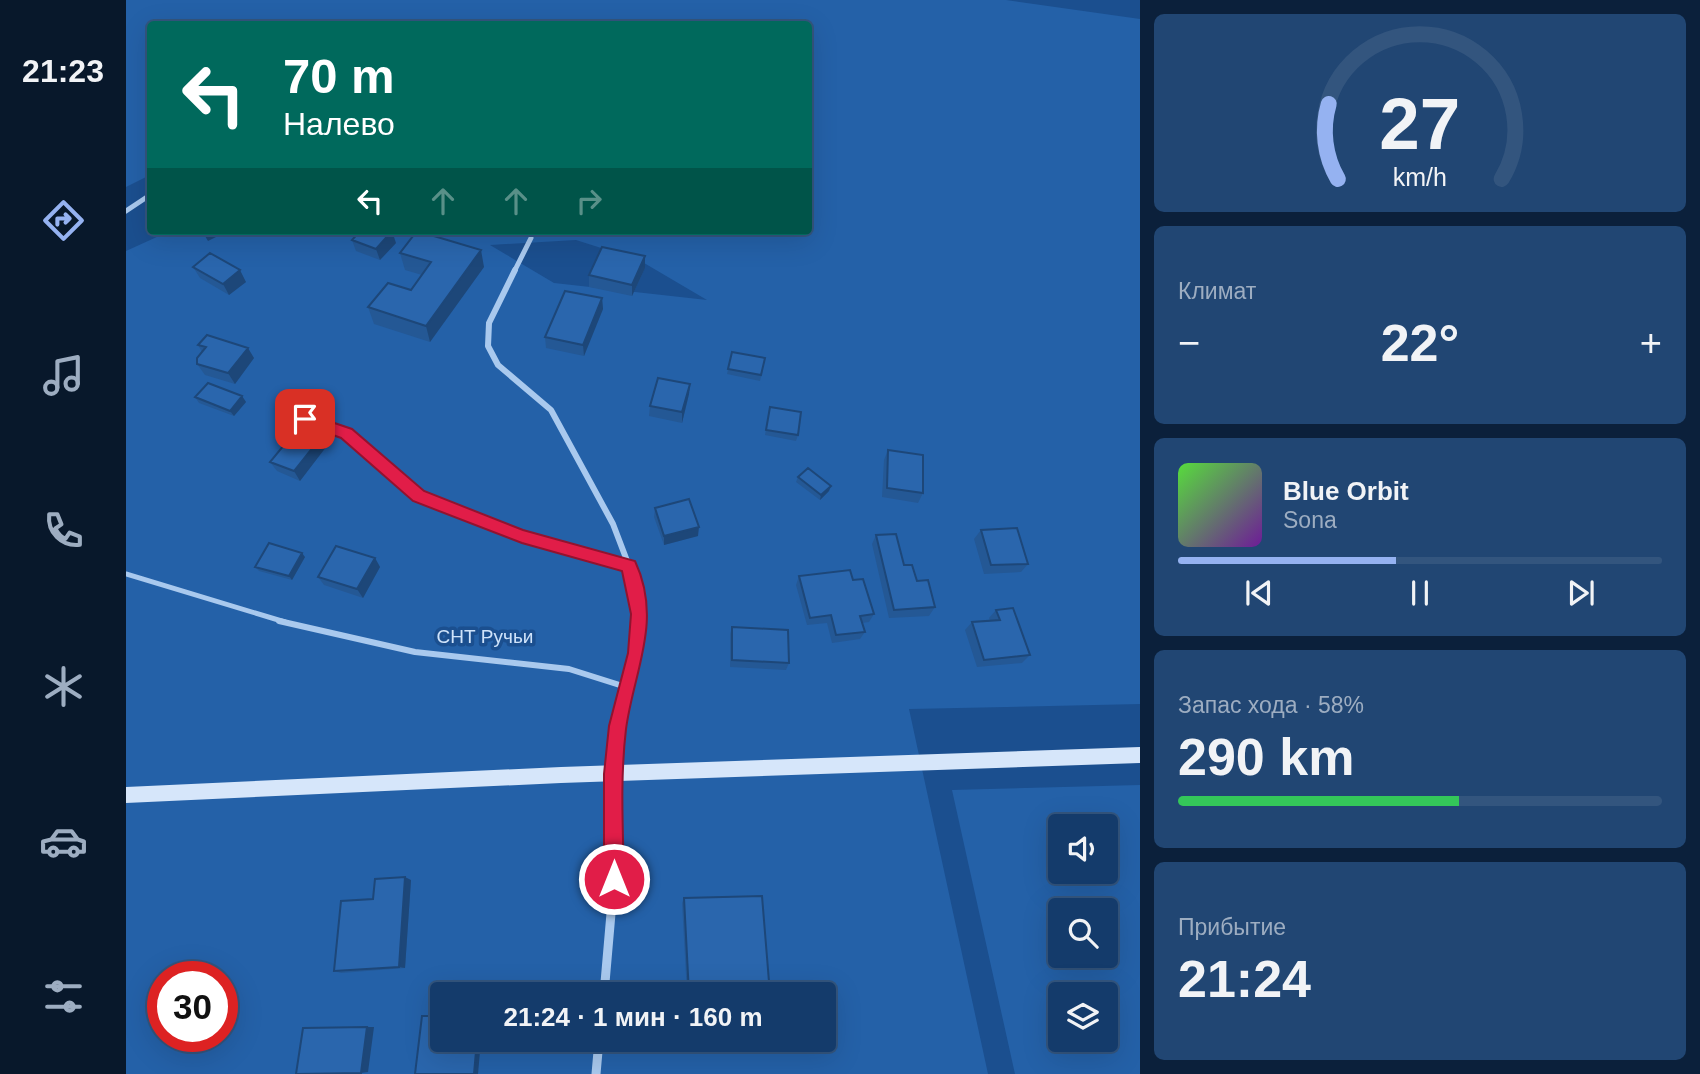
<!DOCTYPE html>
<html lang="ru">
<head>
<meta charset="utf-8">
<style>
  :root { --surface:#143b6b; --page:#214673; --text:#f1f3f6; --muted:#9dadc1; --line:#33557e; --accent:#95b2f1 }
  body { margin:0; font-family:Helvetica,sans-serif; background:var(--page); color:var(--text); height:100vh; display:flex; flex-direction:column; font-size:26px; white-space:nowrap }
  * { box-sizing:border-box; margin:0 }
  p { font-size:23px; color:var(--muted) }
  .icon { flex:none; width:38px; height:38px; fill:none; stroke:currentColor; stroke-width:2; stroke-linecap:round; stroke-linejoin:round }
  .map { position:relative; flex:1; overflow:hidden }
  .details { display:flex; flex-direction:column; gap:14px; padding:14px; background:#0b203b; width:560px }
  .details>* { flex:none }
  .banner { position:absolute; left:21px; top:21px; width:665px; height:214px; border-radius:7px; box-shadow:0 7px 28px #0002,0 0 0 2px var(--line); background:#00695c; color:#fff; overflow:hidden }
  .fabs { position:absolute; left:922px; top:814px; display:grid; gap:14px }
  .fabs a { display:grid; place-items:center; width:70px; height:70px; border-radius:7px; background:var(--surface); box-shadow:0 7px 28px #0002,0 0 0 2px var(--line); font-size:35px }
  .speed { position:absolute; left:21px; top:961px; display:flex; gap:14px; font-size:35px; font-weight:700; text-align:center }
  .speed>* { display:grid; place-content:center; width:91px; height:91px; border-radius:50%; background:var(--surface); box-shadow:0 7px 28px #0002,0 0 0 2px var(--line); line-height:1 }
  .speed .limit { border:10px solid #d22; background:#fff; color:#111 }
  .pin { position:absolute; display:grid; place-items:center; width:60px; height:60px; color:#fff; margin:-30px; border-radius:14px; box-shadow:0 4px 10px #0006 }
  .me { position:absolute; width:77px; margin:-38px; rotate:0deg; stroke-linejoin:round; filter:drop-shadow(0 0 5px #0008) }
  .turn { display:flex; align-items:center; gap:24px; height:147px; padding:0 21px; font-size:32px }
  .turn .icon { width:91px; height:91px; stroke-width:2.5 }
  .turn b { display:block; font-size:49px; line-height:60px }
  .lanes { display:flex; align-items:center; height:66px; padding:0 21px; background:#0003; justify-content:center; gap:35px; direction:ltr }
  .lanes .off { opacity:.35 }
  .big { font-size:52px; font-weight:700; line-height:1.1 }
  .details .widget { flex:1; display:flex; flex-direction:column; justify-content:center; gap:10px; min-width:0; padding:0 24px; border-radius:10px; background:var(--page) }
  .details .dial { align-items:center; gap:0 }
  .dial svg { height:182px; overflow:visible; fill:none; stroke:var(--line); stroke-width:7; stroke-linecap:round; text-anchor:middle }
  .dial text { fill:var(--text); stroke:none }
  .song { display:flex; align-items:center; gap:21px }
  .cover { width:84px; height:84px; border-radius:10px; background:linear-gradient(135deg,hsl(110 70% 55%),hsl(280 70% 35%)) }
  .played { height:7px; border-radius:4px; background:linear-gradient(90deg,var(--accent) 45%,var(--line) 45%) }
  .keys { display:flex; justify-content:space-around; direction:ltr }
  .heat { display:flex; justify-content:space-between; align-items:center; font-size:38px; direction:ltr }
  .charge { height:10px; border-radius:5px; background:linear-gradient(90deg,#34c759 58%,var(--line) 0) }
  .trip { position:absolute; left:304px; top:982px; width:406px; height:70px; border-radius:7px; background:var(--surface); box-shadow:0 7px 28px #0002,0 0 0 2px var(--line); font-weight:700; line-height:70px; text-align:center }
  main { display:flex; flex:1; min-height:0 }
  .dock { display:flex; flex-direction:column; width:126px; justify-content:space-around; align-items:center; background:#08182b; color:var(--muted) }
  .dock .icon { width:49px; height:49px }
  .dock .active { color:var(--accent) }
  .dock b { font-size:32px; color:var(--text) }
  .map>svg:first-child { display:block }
</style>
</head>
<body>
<main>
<nav class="dock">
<b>21:23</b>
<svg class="icon active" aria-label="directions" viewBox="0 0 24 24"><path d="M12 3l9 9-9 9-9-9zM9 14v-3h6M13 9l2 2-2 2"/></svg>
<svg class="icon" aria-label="music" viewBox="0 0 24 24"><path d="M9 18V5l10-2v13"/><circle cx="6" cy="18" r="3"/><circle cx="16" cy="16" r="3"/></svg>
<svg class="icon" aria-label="phone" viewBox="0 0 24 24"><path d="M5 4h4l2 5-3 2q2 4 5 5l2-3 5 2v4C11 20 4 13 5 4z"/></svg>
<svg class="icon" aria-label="climate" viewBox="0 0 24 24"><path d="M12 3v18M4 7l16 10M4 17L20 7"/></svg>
<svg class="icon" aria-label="car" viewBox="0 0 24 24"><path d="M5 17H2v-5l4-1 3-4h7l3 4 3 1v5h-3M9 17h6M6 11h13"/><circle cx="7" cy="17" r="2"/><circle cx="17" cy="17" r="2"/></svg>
<svg class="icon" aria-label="filters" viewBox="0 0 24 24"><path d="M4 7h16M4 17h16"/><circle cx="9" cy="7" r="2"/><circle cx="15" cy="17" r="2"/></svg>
</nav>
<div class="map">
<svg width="1014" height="1074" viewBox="0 0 1014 1074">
  <rect width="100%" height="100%" fill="#1b4f8f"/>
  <!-- green -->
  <path fill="#2461a8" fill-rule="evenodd" d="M0 0H880L1014 19V704L783 709 862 1074H0V251L44 231H682V24H24V175L0 187ZM450 240 513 260 581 300 428 283 364 245ZM37 976H96V1036H37ZM317 994H698V1040H317Z
    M1014 785V1074H889L826 790ZM934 826H980V872H934ZM934 910H980V956H934ZM934 994H980V1040H934Z"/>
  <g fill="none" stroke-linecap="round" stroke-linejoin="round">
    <!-- service-far1 -->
    <path stroke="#a9c9ee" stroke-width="5" d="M179 419 220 433 292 496 396 536 503 566
      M0 574 159 622"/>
    <!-- service -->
    <path stroke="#a9c9ee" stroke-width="6" d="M153 621 289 652 443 669 500 687"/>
    <!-- minor-far2 -->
    <path stroke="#a9c9ee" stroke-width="5" d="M0 211 24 195
      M388 272 405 238"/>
    <!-- minor-far1 -->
    <path stroke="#a9c9ee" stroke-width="6" d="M389 270 363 323 362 346 372 365 425 410 487 524 503 566 513 622"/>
    <!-- minor -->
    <path stroke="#a9c9ee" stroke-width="9" d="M478 994 488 879 487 773 492 726 511 653 513 621
      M470 1074 473 1040"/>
    <!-- secondary -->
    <path fill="#d6e6fa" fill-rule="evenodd" d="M1014 747V763L435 783 0 803V787L435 767Z"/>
  </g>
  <!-- wall -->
  <path fill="#245895" d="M226 240 270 243 254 260 230 251Z
    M274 253 358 267 304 342 248 324 242 307 285 290 296 275 279 270Z
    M519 256V268L506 296 463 287V275Z
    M67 267 120 282 103 295 74 278Z
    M476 298 477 309 458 356 420 348 419 337Z
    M72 345 128 358 109 384 79 375 71 364 76 352Z
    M606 352 639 358 634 381 601 374Z
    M564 384 563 394 556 423 523 416 524 406Z
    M116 396 120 402 108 416 73 403 69 397Z
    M644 407 672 435 670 441 639 435Z
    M195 437 200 447 174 481 151 471 144 462Z
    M762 450 797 493 792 503 756 497 758 460Z
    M672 477 703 491 694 500 670 482Z
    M529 508 572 536 538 545 528 517Z
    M855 530 902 564 895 572 858 574 848 539Z
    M750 535 778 565 809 607 803 616 763 618 746 544Z
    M179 557 166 580 133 571 129 567Z
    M249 558 254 567 237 598 198 585 192 577Z
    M673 576 727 580 748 614 743 622 736 623 739 632 734 639 706 643 701 623 681 625 670 585Z
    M870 610 904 655 896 663 851 667 839 630 846 622 864 621 863 618Z
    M606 627 663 663 660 670 604 667V634Z
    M285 880 279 968 215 973 208 971 247 899Z
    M558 898 644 994H561L556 903Z"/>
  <!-- shaded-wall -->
  <path fill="#1d4779" d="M76 231H102L82 241Z
    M266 231 270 243 254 260 250 249Z
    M355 250 358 267 304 342 300 326Z
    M519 256V268L506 296V285Z
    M114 270 120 282 103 295 97 284Z
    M476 298 477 309 458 356 457 345Z
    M122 348 128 358 109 384 102 373Z
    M564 384 563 394 556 423V412Z
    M116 396 120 402 108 416 104 411Z
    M195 437 200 447 174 481 168 471Z
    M705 486 703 491 694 500 695 495Z
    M573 527 572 536 538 545V536Z
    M176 553 179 557 166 580 163 576Z
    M249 558 254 567 237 598 231 589Z
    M279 877 285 880 279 968 273 967Z
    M241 1027H248L242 1072 235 1073Z
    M351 1040H355L352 1074H348Z"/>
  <!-- building -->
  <path fill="#2a66ad" stroke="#1d4779" stroke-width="2" d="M234 231H266L250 249 226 240Z
    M291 231 355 250 300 326 242 307 262 283 285 290 305 262 274 253Z
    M476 247 519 256 506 285 463 275Z
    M84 253 114 270 97 284 67 267Z
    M439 291 476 298 457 345 419 337Z
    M81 335 122 348 102 373 71 364V358L80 347 72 345Z
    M606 352 639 358 635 375 602 369Z
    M532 378 564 384 556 412 524 406Z
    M82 383 116 396 104 411 69 397Z
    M644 407 675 412 672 435 640 430Z
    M172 428 195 437 168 471 144 462Z
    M762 450 797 455V493L761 488Z
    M682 468 705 486 695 495 672 477Z
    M563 499 573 527 538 536 529 508Z
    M891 528 902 564 865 565 855 530Z
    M770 534 778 565H786L791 581 802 580 809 607 768 610 750 535Z
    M143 543 176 553 163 576 129 567Z
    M210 546 249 558 231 589 192 577Z
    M724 570 727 580 737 579 748 614 734 616 739 632 710 635 705 615 684 618 673 576Z
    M887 608 904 655 858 660 846 622 874 620 870 610Z
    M606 627 662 630 663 663 606 660Z
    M279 877 273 967 208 971 215 901 247 899 249 879Z
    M636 896 644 994H563L558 898Z
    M296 1016H317V1040H351L348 1074H289Z
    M241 1027 235 1073 170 1074 177 1028Z"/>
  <!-- route -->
  <path fill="#e11d48" stroke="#92132f" stroke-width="2" d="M179 413 226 429 298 491 397 530 509 561C537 621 508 670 500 729 494 779 497 829 498 879L495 886 488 889 481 886 478 879V774L483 726 502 653 505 614 496 571 396 543 287 501 215 438 174 423 172 419Z"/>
  <g text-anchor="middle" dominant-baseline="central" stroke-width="7" stroke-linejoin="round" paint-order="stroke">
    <!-- park labels -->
    <g font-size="19" fill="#cfe3fa" stroke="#1b4f8f">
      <text x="359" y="636">СНТ Ручьи</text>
    </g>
  </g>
</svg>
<div class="fabs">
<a><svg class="icon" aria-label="sound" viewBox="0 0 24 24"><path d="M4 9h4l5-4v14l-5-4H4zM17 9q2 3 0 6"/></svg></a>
<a><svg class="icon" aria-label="search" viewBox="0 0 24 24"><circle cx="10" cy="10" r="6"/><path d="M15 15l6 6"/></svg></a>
<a><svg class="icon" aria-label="layers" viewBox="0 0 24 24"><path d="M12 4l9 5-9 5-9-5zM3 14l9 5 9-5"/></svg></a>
</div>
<div class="speed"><div class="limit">30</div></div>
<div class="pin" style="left:179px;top:419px;background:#d93025"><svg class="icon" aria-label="arrive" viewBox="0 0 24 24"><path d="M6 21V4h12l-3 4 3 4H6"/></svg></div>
<svg class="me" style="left:488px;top:879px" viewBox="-20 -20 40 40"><circle r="17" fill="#e11d48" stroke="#fff" stroke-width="3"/><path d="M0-11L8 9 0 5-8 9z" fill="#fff"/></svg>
<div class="trip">21:24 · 1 мин · 160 m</div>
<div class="banner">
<div class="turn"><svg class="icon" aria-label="left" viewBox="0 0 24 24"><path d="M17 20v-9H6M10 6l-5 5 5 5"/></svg><div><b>70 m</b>Налево</div></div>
<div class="lanes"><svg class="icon" aria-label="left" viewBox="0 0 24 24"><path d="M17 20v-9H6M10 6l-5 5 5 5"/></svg><svg class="icon off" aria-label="ahead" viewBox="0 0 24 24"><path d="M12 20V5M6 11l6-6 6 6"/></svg><svg class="icon off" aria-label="ahead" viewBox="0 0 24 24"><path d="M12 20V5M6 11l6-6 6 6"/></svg><svg class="icon off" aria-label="right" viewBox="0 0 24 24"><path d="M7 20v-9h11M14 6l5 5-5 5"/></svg></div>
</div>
</div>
<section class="details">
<div class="widget dial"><svg viewBox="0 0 100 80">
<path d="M14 69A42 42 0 1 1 86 69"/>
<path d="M14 69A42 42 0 0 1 10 36" stroke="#95b2f1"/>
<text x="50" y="56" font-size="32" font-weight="700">27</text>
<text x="50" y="72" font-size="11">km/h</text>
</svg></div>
<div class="widget"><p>Климат</p>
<div class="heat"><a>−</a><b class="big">22°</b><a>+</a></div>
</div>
<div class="widget">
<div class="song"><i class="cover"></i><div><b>Blue Orbit</b><p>Sona</p></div></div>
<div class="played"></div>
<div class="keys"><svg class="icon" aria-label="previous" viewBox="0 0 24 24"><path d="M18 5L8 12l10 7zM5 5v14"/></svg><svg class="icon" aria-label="pause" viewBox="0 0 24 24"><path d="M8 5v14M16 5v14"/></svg><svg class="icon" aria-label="next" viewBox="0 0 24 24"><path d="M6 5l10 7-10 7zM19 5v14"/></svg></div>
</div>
<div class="widget"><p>Запас хода · 58%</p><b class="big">290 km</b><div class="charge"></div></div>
<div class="widget"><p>Прибытие</p><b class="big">21:24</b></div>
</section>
</main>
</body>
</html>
